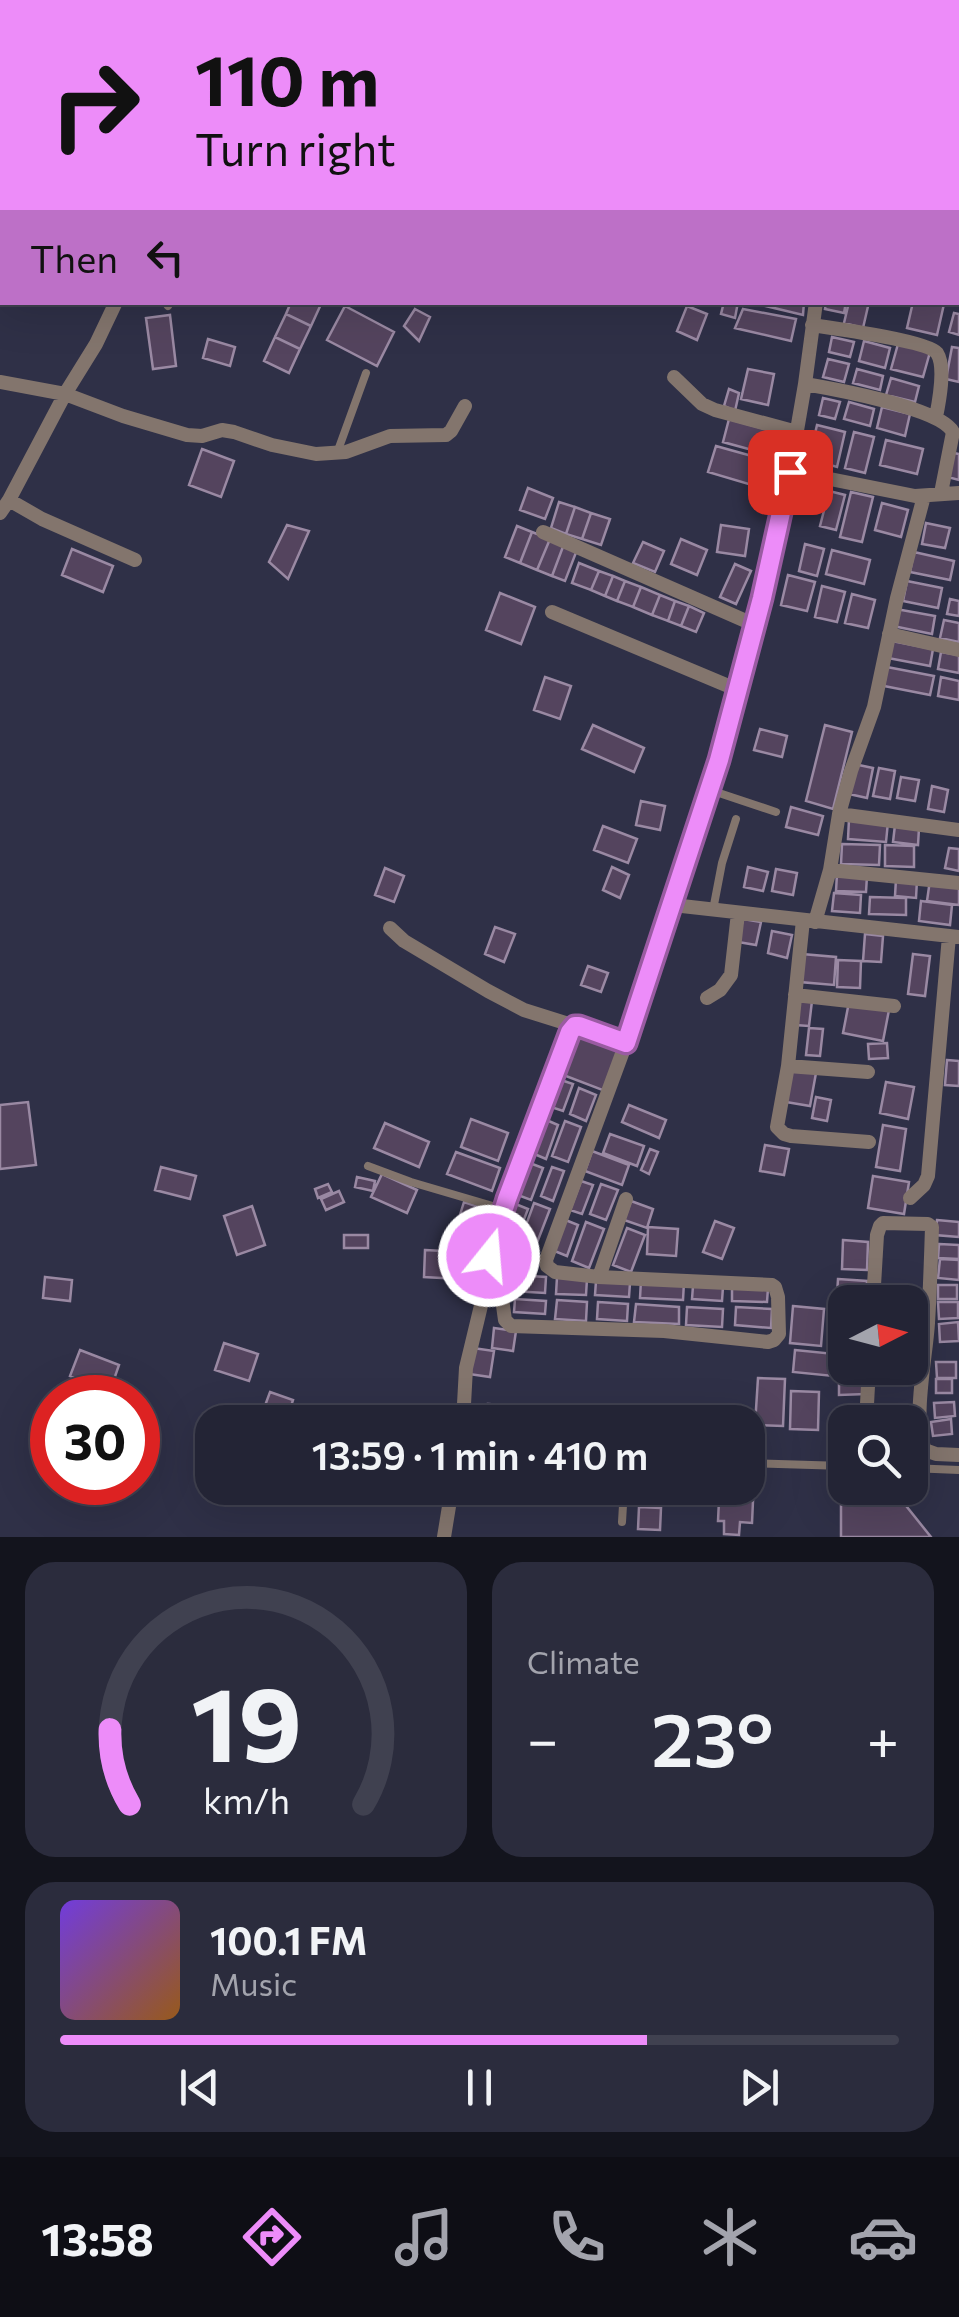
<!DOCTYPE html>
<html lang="en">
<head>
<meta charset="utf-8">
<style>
  :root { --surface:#232435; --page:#2b2c3d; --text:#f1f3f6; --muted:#a3a4ad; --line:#404150; --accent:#ed8cf9 }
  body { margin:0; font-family:Commissioner,sans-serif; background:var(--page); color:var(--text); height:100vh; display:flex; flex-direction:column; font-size:38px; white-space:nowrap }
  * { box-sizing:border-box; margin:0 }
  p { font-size:32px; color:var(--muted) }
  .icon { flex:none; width:55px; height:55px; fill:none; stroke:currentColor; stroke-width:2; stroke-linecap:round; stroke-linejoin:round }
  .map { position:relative; height:1537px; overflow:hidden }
  .side { display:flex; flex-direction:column; gap:25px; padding:25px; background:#13141d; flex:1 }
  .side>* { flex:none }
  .top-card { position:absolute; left:0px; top:0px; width:960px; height:305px; box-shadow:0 10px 40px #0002,0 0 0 2px var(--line); background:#ed8cf9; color:#111; overflow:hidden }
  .needle { width:65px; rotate:84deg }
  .buttons { position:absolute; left:828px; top:1285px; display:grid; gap:20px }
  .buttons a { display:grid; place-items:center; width:100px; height:100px; border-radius:20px; background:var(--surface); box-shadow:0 10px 40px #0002,0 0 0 2px var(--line); font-size:50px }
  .speed { position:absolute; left:30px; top:1375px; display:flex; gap:20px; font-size:50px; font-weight:700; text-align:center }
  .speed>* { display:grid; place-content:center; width:130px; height:130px; border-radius:50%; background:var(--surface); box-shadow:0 10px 40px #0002,0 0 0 2px var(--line); line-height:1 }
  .speed .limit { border:15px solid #d22; background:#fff; color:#111 }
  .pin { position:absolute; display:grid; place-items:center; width:85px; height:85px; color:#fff; margin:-42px; border-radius:20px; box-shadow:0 5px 15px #0006 }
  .me { position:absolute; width:110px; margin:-55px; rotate:17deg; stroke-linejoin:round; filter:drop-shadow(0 0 8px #0008) }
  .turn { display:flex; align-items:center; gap:35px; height:210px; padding:0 30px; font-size:45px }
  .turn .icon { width:130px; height:130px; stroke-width:2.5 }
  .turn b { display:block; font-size:70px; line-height:85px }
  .then { display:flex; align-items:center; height:95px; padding:0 30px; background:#0003; gap:20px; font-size:38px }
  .big { font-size:75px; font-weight:600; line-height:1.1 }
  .side .card { flex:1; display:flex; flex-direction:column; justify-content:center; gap:15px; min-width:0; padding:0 35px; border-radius:30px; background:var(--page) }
  .side .dial { align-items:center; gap:0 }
  .dial svg { height:260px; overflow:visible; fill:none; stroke:var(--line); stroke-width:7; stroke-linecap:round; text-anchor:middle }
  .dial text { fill:var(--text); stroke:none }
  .song { display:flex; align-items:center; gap:30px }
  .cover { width:120px; height:120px; border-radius:15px; background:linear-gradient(135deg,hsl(260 70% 55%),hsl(30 70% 35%)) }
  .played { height:10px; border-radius:5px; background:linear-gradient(90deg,var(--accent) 70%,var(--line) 70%) }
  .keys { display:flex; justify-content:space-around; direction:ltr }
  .heat { display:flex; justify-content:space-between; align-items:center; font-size:55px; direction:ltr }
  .side .tiles { flex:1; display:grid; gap:25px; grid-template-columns:1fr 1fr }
  .card:last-child { grid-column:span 2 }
  .trip { position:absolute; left:195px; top:1405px; width:570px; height:100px; border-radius:30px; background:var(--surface); box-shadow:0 10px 40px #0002,0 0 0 2px var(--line); font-weight:600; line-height:100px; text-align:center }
  .tabs { display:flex; height:160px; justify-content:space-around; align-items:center; background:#0e0e15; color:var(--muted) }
  .tabs .icon { width:70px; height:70px }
  .tabs .selected { color:var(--accent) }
  .tabs b { font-size:45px; color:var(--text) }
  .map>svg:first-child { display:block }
</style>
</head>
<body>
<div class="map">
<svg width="959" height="1537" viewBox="0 0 959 1537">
  <rect width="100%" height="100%" fill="#2f3047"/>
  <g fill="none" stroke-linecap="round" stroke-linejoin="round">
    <!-- stream -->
    <path stroke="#001f22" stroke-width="4" d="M727 2 729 0"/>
  </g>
  <!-- building -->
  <path fill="#54445e" stroke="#9a89a3" stroke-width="2.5" d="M958 55H959V126H958Z
    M291 302H322L311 326 286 314Z
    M724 302H738L735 318 721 314Z
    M749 302H804L803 315Z
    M826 302H846L844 313 825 309Z
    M849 302H869L863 328 844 323Z
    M913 302 944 304 937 335 907 328Z
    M345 306 394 332 377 366 327 340Z
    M687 306 707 314 697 340 677 331Z
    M415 309 430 317 419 341 404 326Z
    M743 309 796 319 791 341 735 328Z
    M954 313 959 314V335L949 332Z
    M286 314 311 326 300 349 275 337Z
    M170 315 176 366 153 369 146 318Z
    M275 337 300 349 289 373 264 361Z
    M832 337 854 342 850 357 829 352Z
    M208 339 235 347 230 366 203 358Z
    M864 341 890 348 885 368 859 361Z
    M898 344 930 352 923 377 891 369Z
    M952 347 959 348V382L946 379Z
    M828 359 849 364 844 382 823 377Z
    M748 369 774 374 768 405 741 399Z
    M857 369 883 376 880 390 853 383Z
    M891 378 919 386 915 402 886 395Z
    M729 389 739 393 735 411 724 406Z
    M823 398 840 402 835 419 819 415Z
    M849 402 874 409 870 426 844 419Z
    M882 407 910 414 905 436 877 428Z
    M729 419 769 430 763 453 723 442Z
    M817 425 845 432 837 467 809 459Z
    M854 432 874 437 865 473 845 468Z
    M886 440 923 449 917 474 880 465Z
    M716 446 770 461 762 488 708 472Z
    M202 449 234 461 221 497 189 485Z
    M954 453 959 454V480L948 477Z
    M528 488 553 498 545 519 520 510Z
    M829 491 845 495 836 530 820 526Z
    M851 492 873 497 862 542 840 537Z
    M559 502 575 507 566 534 551 528Z
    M882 503 908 510 901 537 875 530Z
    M575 507 591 513 582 539 566 534Z
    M591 513 610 519 601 545 582 539Z
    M926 523 950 528 945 548 922 544Z
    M287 525 309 531 288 579 269 562Z
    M721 525 749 529 745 556 717 552Z
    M517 526 532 532 520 563 505 557Z
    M532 532 550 539 537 570 520 563Z
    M550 539 564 544 552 576 537 570Z
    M681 539 707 550 697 575 671 564Z
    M643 542 664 551 655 572 633 563Z
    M564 544 577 550 565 581 552 576Z
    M805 544 824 549 817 576 799 571Z
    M72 549 113 566 103 592 62 575Z
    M832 550 870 560 864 584 826 574Z
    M914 552 954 561 950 580 910 572Z
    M579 563 599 571 591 590 572 583Z
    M735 564 751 571 736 604 720 597Z
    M599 571 613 576 605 596 591 590Z
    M788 575 815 582 807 611 781 605Z
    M613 576 625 581 617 601 605 596Z
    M625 581 641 587 633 607 617 601Z
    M907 581 942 588 938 608 903 601Z
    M822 586 845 592 837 622 815 617Z
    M641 587 660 595 652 615 633 607Z
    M500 593 535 607 521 644 486 630Z
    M852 594 875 600 868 628 845 623Z
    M660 595 675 601 668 621 652 615Z
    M950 599 959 601V616L947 614Z
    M675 601 689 606 681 626 668 621Z
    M689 606 704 613 696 632 681 626Z
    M896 609 935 616 932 634 893 626Z
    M944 620 959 623V642L940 638Z
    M892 641 933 649 930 666 888 658Z
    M941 652 959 655V673L938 669Z
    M887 667 934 676 930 695 884 686Z
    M545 677 571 686 560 719 534 710Z
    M941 677 959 681V700L938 696Z
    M593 725 644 748 634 772 582 749Z
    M825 725 852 732 833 809 806 801Z
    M760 729 787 736 782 757 754 750Z
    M854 764 873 768 867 798 849 794Z
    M879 768 895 771 890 799 873 796Z
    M901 777 919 780 915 801 897 798Z
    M932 786 948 790 944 812 928 809Z
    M641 801 665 806 660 830 636 825Z
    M791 807 823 816 818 835 786 827Z
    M849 819 888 822 886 842 848 839Z
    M895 825 919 828 918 845 893 842Z
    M603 826 637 839 628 863 594 850Z
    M842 844 880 845 879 865 841 864Z
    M885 845 914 846V867L885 866Z
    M949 848 959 849V871L945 868Z
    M612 867 629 875 620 898 603 890Z
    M748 867 768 872 763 891 744 887Z
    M385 868 404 876 394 902 375 895Z
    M776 869 797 873 793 895 772 891Z
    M837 874 867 876 866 892 836 891Z
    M896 879 917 880 916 898 895 896Z
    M930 880 959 884V905L927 901Z
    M834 893 861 895 860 913 832 911Z
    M870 897 906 898V915L869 914Z
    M921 901 952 905 950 925 919 921Z
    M743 919 761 922 756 945 738 942Z
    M495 927 515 934 504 962 485 954Z
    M772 931 792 935 787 958 768 953Z
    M865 934 883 936 881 962 863 961Z
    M802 954 836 957 834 985 800 982Z
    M913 954 930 956 925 996 908 994Z
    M838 960 861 961 860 988 837 987Z
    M588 966 608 973 601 992 581 985Z
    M798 999 812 1001 809 1026 795 1025Z
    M849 1002 889 1010 883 1041 843 1033Z
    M809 1028 823 1029 820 1056 806 1055Z
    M572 1034 620 1051 605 1091 558 1073Z
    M887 1043 888 1058 869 1059 868 1044Z
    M947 1060 959 1061V1086L945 1085Z
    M792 1069 816 1073 810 1106 786 1102Z
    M558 1079 573 1084 563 1111 548 1106Z
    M886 1082 914 1087 908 1119 880 1113Z
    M579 1088 596 1095 586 1121 570 1114Z
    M816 1097 831 1100 827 1121 812 1118Z
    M28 1102 36 1165 0 1169V1105Z
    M629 1105 666 1120 659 1138 622 1122Z
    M471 1119 508 1133 498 1161 461 1147Z
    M544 1119 558 1125 546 1159 532 1153Z
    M565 1121 581 1127 568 1162 552 1156Z
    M385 1123 429 1142 419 1167 374 1148Z
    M883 1125 906 1129 900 1171 876 1167Z
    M610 1134 644 1146 637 1166 603 1153Z
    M765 1145 789 1149 784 1175 760 1171Z
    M650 1149 658 1152 649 1174 641 1170Z
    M592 1151 629 1165 622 1185 585 1171Z
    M456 1152 500 1168 492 1191 447 1174Z
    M527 1162 543 1168 531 1200 515 1194Z
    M161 1167 196 1176 190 1199 155 1190Z
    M552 1167 564 1171 553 1201 541 1196Z
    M382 1174 417 1190 407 1213 371 1197Z
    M873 1176 909 1182 904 1214 868 1208Z
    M357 1177 375 1181 373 1191 355 1187Z
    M581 1181 593 1185 582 1214 570 1210Z
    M328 1184 332 1192 318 1198 315 1189Z
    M601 1184 618 1190 606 1220 590 1214Z
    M339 1191 344 1202 326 1210 321 1199Z
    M631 1201 653 1209 647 1228 624 1220Z
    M464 1202 490 1211 479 1246 453 1237Z
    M513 1203 528 1209 518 1235 503 1230Z
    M534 1203 550 1209 533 1253 518 1247Z
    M252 1206 265 1245 237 1255 224 1216Z
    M563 1219 578 1225 567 1256 552 1250Z
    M937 1220 959 1222V1237L935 1235Z
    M715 1221 734 1228 722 1259 703 1252Z
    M586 1222 604 1229 589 1268 572 1261Z
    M648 1227 678 1229 676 1256 647 1254Z
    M627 1228 645 1235 631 1272 613 1265Z
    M499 1234 515 1240 509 1257 493 1251Z
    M344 1235H368V1248H344Z
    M843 1240 868 1242 867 1270 842 1269Z
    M939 1244 959 1245V1259L938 1258Z
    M425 1250 461 1252 459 1279 424 1277Z
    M940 1259 959 1260V1280L938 1278Z
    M513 1275 546 1277 545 1293 512 1291Z
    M45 1277 72 1280 70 1301 43 1298Z
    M557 1277 587 1279 586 1295 556 1294Z
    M838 1279 867 1281 866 1302H845V1312L836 1311Z
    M641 1280 684 1282 683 1300 640 1298Z
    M596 1281 630 1283 629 1297 595 1295Z
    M938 1285H957V1299H938Z
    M693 1286 723 1287 722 1301 692 1299Z
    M732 1286 768 1288 767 1302 732 1301Z
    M515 1299 546 1301 545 1314 514 1312Z
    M557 1300 587 1302 586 1321 555 1319Z
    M598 1302 628 1304 627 1321 597 1319Z
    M938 1302H958V1318L939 1319Z
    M636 1304 679 1307V1324L634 1322Z
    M793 1306 824 1309 821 1346 790 1343Z
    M687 1307 723 1309 722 1327 686 1325Z
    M736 1307 772 1309 771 1328 735 1325Z
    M958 1322 959 1341 940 1342 939 1324Z
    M494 1328 516 1331 513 1351 492 1348Z
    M224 1343 258 1354 249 1381 215 1370Z
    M473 1348 494 1351 490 1377 469 1374Z
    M80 1350 119 1365 110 1391 70 1376Z
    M795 1350 835 1354 833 1376 793 1372Z
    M839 1361H845V1368H865L866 1394 839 1395Z
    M936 1362H956V1378H937Z
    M758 1378 785 1379 783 1426 755 1425Z
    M936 1379H952V1393H936Z
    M791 1391 819 1392 818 1430 790 1429Z
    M270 1392 293 1400 286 1422H259Z
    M954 1402 955 1416 935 1418 934 1403Z
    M488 1404 502 1405V1422H488Z
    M951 1419 952 1434 933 1436 931 1422Z
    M639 1488H666V1498L639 1497Z
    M841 1496 899 1497 931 1537H841Z
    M719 1500 753 1501 752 1523 740 1522 739 1535 724 1534V1521H718Z
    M639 1507 661 1508 660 1530 638 1529Z"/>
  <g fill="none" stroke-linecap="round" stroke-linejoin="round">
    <!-- lane -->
    <path stroke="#83756d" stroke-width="8" d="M165 302 168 306
      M337 453 366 373
      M710 790 776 812
      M713 910 722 863 736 819
      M368 1166 411 1182 503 1209
      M748 1463 845 1466
      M910 1468 959 1470
      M622 1522 624 1488"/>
    <!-- street -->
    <path stroke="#83756d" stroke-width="14" d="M776 0 783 2
      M260 2 261 0
      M556 2 557 0
      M890 2 891 0
      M958 47H959
      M0 77 2 78
      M958 180 959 179
      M816 302 805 384 790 471 762 598 719 761 673 905 959 937
      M812 325C832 328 928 341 937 353 946 367 939 402 936 417
      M674 377 702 404 715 410 797 432
      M0 382 65 394 123 416 187 435 202 436 222 430 234 432 272 445 316 454 346 452 390 436 446 435 451 431 465 406
      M805 384C834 389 940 408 953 432L941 493
      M790 471 915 496 959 493
      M9 500 42 519 135 560
      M0 513 9 500 65 394 96 344 116 302
      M543 532 755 625
      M552 612 738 690
      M889 634 959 650
      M839 814 959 830
      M830 870 959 883
      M803 920 788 1066 777 1127 784 1134 791 1136 869 1142
      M815 922 830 870 839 814 851 771 874 707 897 598 924 496
      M390 928 404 941 488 991 524 1010 575 1026
      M795 995 894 1006
      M707 998 720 990 731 975 738 913
      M575 1026H582L626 1043 546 1260 547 1266 555 1272 599 1277 772 1285 775 1287 778 1297 779 1334 774 1340 768 1342 664 1331 511 1326 505 1320 500 1284 489 1256 507 1199 566 1042Z
      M626 1043 673 905
      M788 1066 868 1072
      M910 1198 924 1185 928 1176 949 936
      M599 1277 626 1199
      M873 1302 877 1235 880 1226 883 1223 928 1224 932 1227C931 1259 930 1291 928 1323 926 1357 912 1421 925 1450L936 1454 959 1455
      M463 1422 466 1368 491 1264
      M866 1422 869 1368
      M444 1537 452 1488"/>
  </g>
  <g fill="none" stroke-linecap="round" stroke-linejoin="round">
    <!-- route casing -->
    <g stroke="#9a5ba2" stroke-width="25">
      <path id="route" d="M489 1256 507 1199 570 1032 575 1026H579L626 1043 719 760 762 598 790 472"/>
    </g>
    <!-- route -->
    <use href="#route" stroke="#ed8cf9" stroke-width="18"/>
  </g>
</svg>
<div class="buttons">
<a><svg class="needle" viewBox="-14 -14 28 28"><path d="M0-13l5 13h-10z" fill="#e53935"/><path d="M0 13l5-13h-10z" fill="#a3a4ad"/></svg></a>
<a><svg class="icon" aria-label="search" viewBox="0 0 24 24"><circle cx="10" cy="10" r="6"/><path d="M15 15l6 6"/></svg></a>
</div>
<div class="speed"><div class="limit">30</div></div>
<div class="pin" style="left:790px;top:472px;background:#d93025"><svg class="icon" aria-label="arrive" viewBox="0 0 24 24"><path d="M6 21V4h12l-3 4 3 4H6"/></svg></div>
<svg class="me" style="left:489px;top:1256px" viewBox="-20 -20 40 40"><circle r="17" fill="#ed8cf9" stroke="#fff" stroke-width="3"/><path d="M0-11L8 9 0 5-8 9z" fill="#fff"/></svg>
<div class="trip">13:59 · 1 min · 410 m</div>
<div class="top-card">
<div class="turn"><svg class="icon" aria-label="right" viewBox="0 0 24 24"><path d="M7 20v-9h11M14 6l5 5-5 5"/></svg><div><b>110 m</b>Turn right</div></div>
<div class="then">Then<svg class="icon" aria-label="left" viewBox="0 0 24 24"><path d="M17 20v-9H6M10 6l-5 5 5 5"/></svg></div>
</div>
</div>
<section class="side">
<div class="tiles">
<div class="card dial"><svg viewBox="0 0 100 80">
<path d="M14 69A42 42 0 1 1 86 69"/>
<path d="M14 69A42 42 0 0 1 8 46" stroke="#ed8cf9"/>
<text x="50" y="56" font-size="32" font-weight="700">19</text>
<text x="50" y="72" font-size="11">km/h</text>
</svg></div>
<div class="card"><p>Climate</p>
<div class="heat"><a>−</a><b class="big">23°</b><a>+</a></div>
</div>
<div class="card">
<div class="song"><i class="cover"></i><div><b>100.1 FM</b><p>Music</p></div></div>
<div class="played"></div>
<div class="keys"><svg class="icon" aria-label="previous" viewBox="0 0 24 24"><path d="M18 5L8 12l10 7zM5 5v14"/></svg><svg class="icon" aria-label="pause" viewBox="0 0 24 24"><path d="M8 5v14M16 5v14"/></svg><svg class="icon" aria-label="next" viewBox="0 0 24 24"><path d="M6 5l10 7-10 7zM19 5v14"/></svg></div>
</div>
</div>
</section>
<nav class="tabs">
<b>13:58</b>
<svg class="icon selected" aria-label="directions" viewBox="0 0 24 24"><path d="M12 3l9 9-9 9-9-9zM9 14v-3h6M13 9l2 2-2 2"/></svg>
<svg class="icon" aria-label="music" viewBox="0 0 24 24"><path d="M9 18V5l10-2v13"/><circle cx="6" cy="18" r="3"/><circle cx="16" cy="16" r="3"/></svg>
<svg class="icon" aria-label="phone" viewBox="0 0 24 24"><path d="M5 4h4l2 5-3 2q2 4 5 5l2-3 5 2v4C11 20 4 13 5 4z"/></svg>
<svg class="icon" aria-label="climate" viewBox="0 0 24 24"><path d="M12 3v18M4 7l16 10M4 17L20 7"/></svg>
<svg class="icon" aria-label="car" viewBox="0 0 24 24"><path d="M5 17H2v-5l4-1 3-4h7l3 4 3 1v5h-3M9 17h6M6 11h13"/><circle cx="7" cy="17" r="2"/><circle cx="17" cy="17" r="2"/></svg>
</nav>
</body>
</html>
